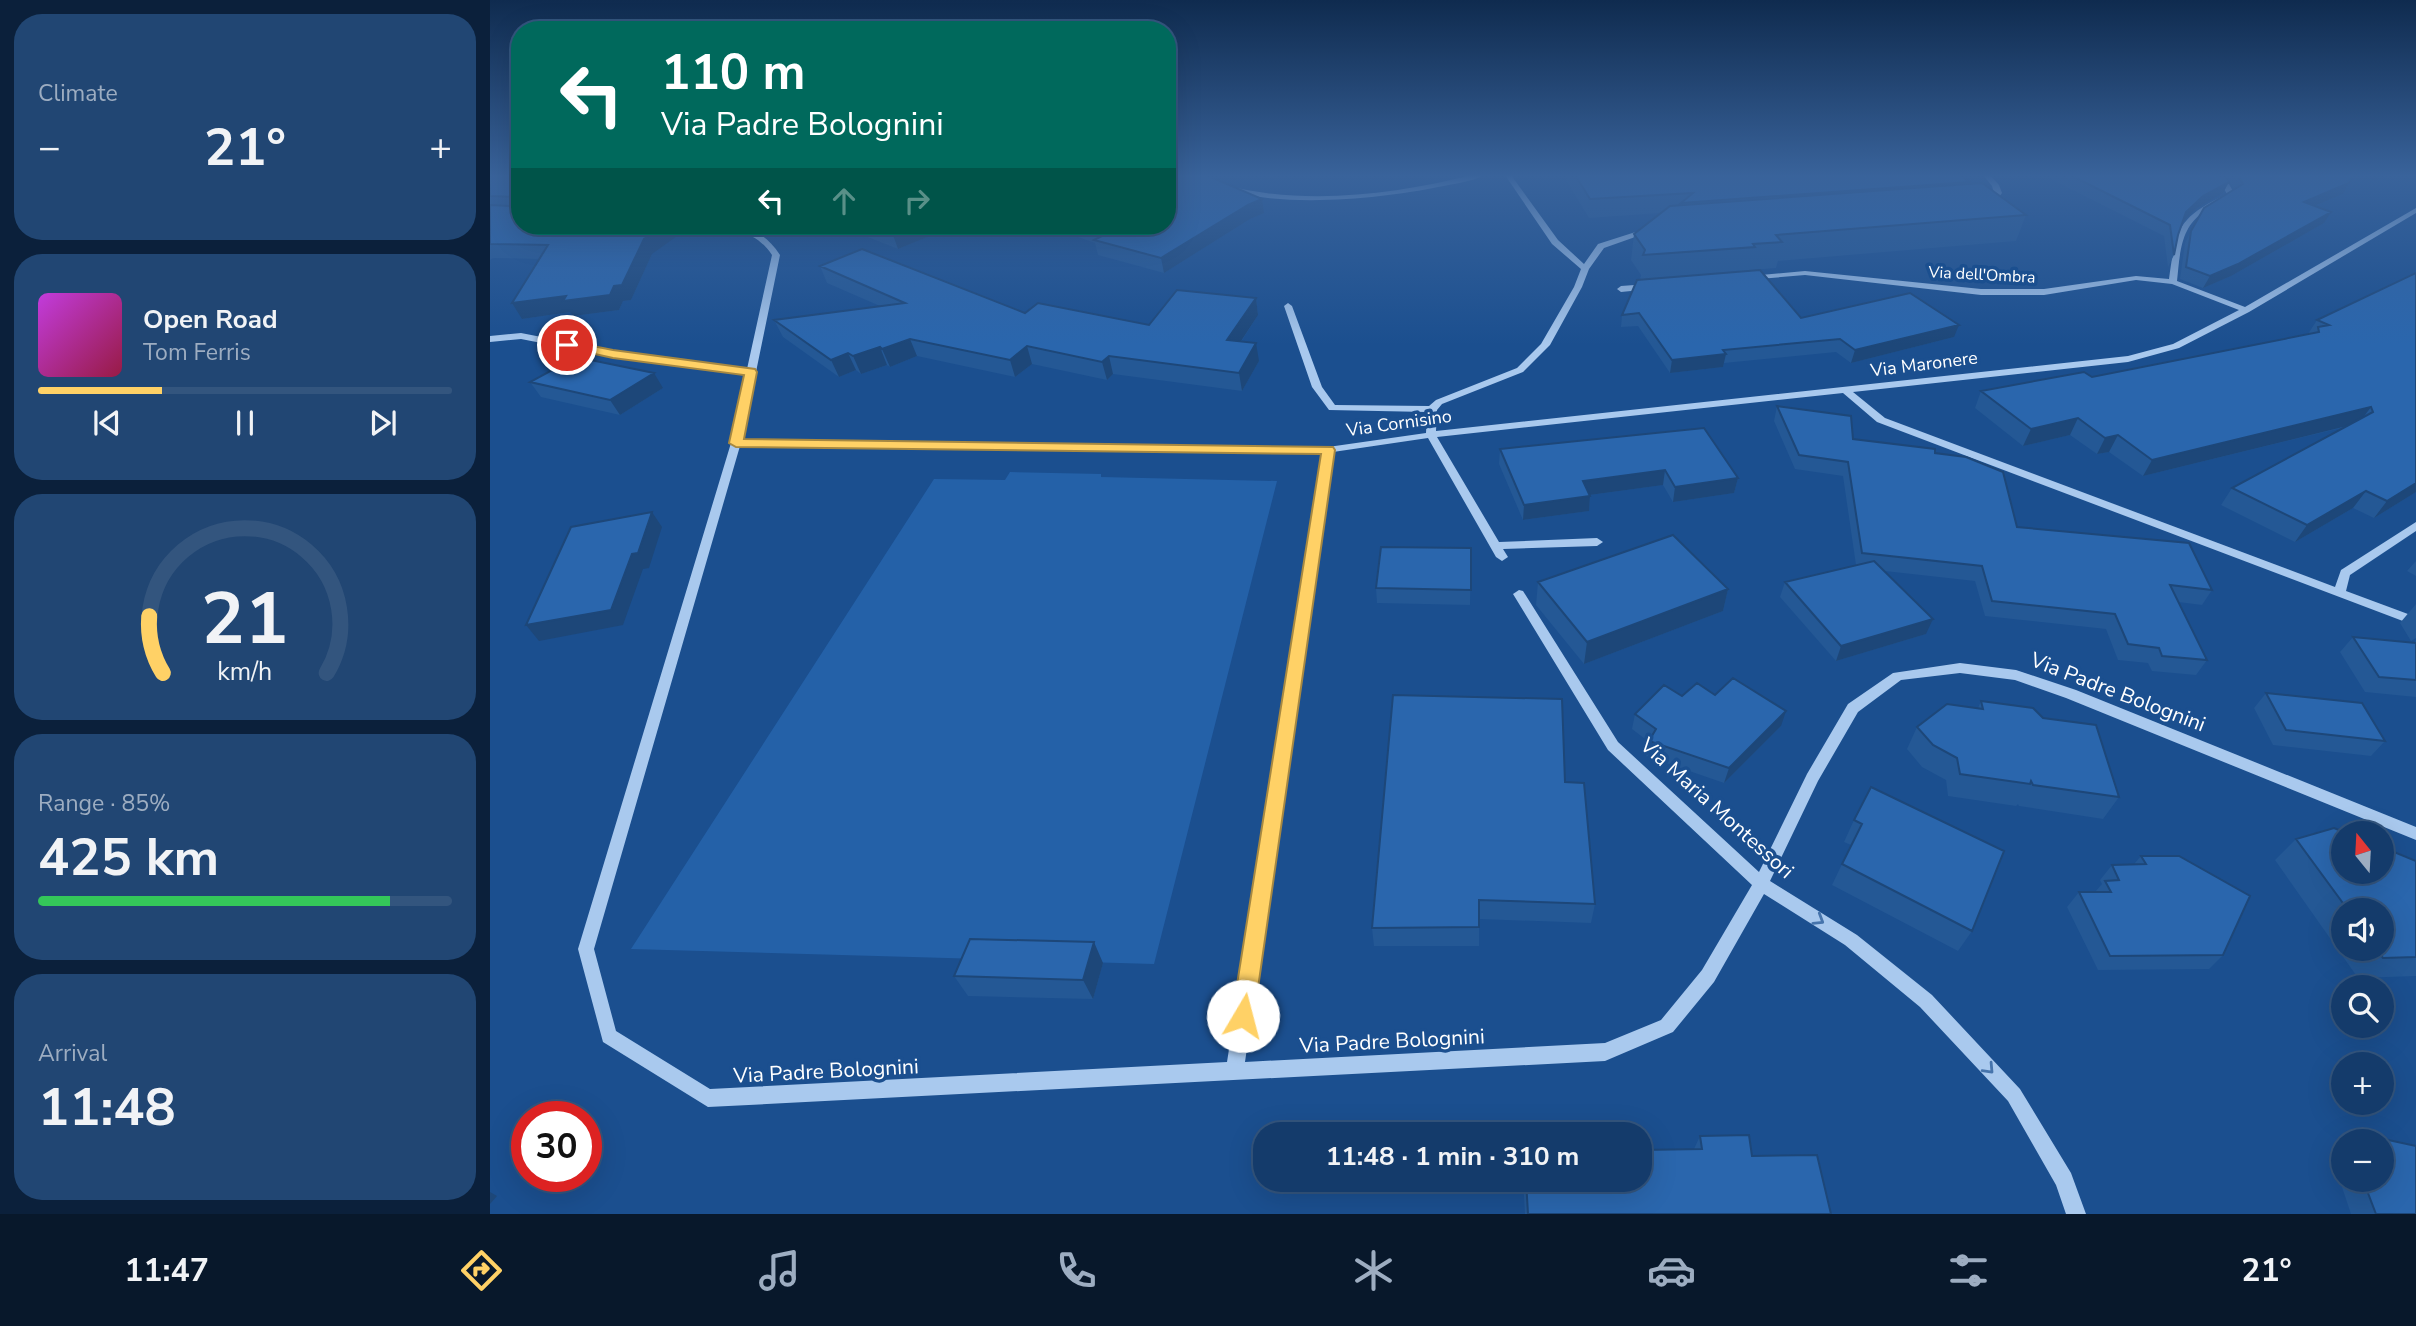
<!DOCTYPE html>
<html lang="en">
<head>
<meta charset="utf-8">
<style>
  :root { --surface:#143b6b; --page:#214673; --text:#f1f3f6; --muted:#9dadc1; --line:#33557e; --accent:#ffd166 }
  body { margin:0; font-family:"Nunito Sans",sans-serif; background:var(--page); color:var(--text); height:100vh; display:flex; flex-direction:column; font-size:26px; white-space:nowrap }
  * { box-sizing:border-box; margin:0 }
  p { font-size:23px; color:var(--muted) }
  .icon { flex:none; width:38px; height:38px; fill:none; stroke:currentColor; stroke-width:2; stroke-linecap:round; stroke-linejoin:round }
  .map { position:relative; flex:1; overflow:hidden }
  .side { display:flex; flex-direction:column; gap:14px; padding:14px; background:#0b203b; width:490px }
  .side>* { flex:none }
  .guide { position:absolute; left:21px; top:21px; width:665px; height:214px; border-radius:28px; box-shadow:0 7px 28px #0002,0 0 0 2px var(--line); background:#00695c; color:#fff; overflow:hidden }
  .needle { width:46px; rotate:342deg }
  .tools { position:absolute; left:1841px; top:821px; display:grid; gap:14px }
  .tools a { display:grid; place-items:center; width:63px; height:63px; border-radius:50%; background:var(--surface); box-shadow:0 7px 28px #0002,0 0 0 2px var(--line); font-size:35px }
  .speed { position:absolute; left:21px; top:1101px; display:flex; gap:14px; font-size:35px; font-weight:700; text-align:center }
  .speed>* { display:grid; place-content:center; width:91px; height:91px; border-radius:50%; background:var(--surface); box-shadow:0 7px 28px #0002,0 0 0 2px var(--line); line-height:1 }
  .speed .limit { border:10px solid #d22; background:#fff; color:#111 }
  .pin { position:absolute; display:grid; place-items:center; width:60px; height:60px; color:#fff; margin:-30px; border:4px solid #fff; border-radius:50%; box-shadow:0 2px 7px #0007 }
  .me { position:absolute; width:77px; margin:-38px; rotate:8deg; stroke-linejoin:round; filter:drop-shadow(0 0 5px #0008) }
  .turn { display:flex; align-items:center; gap:24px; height:147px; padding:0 35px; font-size:32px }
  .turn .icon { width:91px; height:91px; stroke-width:2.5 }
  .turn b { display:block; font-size:49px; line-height:60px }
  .lanes { display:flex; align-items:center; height:66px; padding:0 35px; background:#0003; justify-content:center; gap:35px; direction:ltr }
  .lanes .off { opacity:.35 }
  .big { font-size:52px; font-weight:700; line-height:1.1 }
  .side .tile { flex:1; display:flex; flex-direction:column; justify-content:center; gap:10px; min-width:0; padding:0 24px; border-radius:28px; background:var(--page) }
  .side .dial { align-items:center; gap:0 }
  .dial svg { height:182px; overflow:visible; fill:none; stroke:var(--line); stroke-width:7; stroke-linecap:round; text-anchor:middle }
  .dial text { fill:var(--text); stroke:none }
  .song { display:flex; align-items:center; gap:21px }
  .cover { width:84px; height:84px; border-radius:10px; background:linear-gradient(135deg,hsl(290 70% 55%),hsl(340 70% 35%)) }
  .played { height:7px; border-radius:4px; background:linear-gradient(90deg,var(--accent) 30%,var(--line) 30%) }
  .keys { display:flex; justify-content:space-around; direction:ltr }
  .heat { display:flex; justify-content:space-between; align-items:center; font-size:38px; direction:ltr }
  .charge { height:10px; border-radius:5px; background:linear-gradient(90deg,#34c759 85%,var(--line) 0) }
  .trip { position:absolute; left:763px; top:1122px; width:399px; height:70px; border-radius:28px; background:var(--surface); box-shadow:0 7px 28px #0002,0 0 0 2px var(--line); font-weight:700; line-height:70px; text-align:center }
  .menu { display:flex; height:112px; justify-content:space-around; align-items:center; background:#08182b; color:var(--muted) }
  .menu .icon { width:49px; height:49px }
  .menu .active { color:var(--accent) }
  .menu b { font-size:32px; color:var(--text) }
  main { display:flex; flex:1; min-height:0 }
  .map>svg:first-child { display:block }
</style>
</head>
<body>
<main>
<section class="side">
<div class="tile"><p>Climate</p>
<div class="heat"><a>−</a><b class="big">21°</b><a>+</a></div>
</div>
<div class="tile">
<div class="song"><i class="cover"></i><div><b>Open Road</b><p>Tom Ferris</p></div></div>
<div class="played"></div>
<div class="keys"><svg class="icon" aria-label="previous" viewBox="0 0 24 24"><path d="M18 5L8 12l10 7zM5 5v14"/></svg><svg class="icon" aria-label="pause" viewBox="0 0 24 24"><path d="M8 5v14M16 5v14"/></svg><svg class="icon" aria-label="next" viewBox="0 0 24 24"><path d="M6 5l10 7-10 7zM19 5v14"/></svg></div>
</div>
<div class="tile dial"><svg viewBox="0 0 100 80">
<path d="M14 69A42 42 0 1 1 86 69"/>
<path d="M14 69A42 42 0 0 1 8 44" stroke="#ffd166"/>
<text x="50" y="56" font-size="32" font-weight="700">21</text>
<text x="50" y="72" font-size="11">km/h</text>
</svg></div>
<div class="tile"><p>Range · 85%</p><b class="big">425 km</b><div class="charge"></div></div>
<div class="tile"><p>Arrival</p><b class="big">11:48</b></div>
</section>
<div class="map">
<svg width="1926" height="1214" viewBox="0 0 1926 1214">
  <rect width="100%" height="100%" fill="#1b4f8f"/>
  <!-- green -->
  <path fill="#2461a8" d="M520 472 611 474V477L787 481 664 964 141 949 444 479 515 480Z"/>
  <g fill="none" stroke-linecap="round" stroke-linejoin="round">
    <!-- minor -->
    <path fill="#a9c9ee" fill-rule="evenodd" d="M704 175C718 175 730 183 744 187 754 190 765 191 776 193 845 202 916 191 983 175H994C981 182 963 184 948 187 885 200 757 213 704 175Z
      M1015 175H1021L1068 240 1094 264 1108 244 1158 228 1165 230 1114 248 1099 269 1092 287 1060 345 1033 372 952 404 947 410 946 431 1638 356 1683 344 1749 310 1682 284 1646 280 1554 295H1491L1315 275 1257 280 1256 278 1260 276 1315 271 1491 289H1554L1646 276 1679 279C1686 227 1689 217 1737 194L1733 187 1702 175H1711L1739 184 1745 195C1736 201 1725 205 1715 211 1690 227 1690 254 1687 281L1755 307 1926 208V213L1759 312 1689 348 1638 362 1363 392 1395 418 1845 587 1851 570 1926 522V531L1860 575 1856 591 1926 617V626L1387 422 1353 393 947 437 1009 542 1107 538 1113 542 1107 546 1013 549 1018 557 1012 561 1006 557 938 438 843 452 755 1062 1115 1043 1171 1020 1212 970 1262 885 1118 750 1023 594 1029 590 1033 591 1128 742 1269 872 1317 774 1358 704 1403 673 1470 663 1526 670 1586 690 1926 827V840L1576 698 1525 680 1470 673 1411 680 1368 712 1328 781 1280 881 1367 935 1442 995 1530 1089 1581 1173 1596 1214H1576L1566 1185 1518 1101 1430 1007 1355 945 1274 894 1224 982 1183 1032 1115 1061 218 1107 113 1042 88 949 241 443 256 374 123 357 31 339 0 342V336L31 333 123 351 257 369 282 255C266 231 245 230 218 228L214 226C248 225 270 225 290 255L252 440 838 447 936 433 937 412 839 410 822 387 794 306 798 303 802 306 832 387 845 405 939 406 946 400 1027 368 1051 344 1084 287 1091 269 1062 244ZM250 446 832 453 737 1062 220 1089 126 1031 104 949Z
      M1493 175H1500L1509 185 1512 193 1506 201 1496 203 1492 201 1500 197 1504 193 1502 186Z
      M1158 284 1162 287 1161 289 1131 292 1127 289 1131 286Z"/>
  </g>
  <!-- wall -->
  <path fill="#245895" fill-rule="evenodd" d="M0 175 162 254 141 300 133 301 129 310 83 316 80 312 32 319 49 259 3 258 0 260Z
    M1073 175H1470L1479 182 1478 184 1536 215 1526 241 1288 261 1286 268 1261 270 1311 318 1464 337 1361 363 1346 352 1234 363 1233 367 1180 373 1148 326 1131 327 1132 315 1150 280 1151 275 1141 260 1144 234 1171 213 1099 218Z
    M1553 175H1863L1853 194 1825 206 1834 223 1741 276 1713 288 1690 279 1695 243 1701 231 1744 190 1740 181H1739L1733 193 1707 208 1693 222 1688 235 1684 255 1678 267 1674 236Z
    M774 213 760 219 674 273 608 255 605 243 557 226H677Z
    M350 226H464L408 249Z
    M330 266 535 313 659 325 766 298 768 315 751 342 769 361 752 391 623 374 617 380 542 364 525 377 427 356 400 367 397 365 371 374 366 370 349 377 293 337 284 320 390 306 337 283Z
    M1926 273V492L1884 518 1863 508 1805 542 1731 505 1742 488 1855 427 1653 476 1619 452 1607 454 1580 435 1533 446 1485 408 1491 391 1602 377 1818 334 1827 320Z
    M40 382 173 388 130 415 51 397Z
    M1287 406 1363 439 1445 453 1527 527 1722 590 1712 605 1688 602 1717 660 1706 675 1662 671 1658 663 1628 660 1616 629 1495 616 1485 581 1395 571 1436 634 1346 661 1290 597 1295 582 1366 565 1353 476 1305 469 1284 421Z
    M1010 449 1248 478 1244 493 1183 502 1173 485 1100 495 1099 511 1033 520 1009 464Z
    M981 548 980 605 887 603 886 588Z
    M1926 561V576L1917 571Z
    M1048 582 1238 589 1233 611 1094 664 1046 605Z
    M1926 604V638L1921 641 1910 623Z
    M1863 637 1925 643 1926 641V697L1875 692 1850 652Z
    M1776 693 1895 741 1881 756 1783 745 1764 708Z
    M1225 695 1291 726 1234 783 1156 756 1159 742 1142 729 1145 714 1192 696Z
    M1491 701 1629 797 1613 819 1529 806 1528 804 1526 806 1458 796 1456 780 1432 767 1417 749 1427 727 1488 708Z
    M1075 782 1105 904 1101 923 989 919V946H884L882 928Z
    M1364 820 1514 851 1482 931 1468 951 1342 885 1361 845 1354 842Z
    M1806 839 1926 861V976L1868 978 1785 860ZM1853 910H1892V948H1853Z
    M1651 856 1733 955 1719 969 1608 970 1577 907 1589 892H1605L1612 884 1610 880 1622 865 1644 864Z
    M613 963 603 999 478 996 464 976Z
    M1210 1136 1262 1156 1341 1214H1035L1033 1180H1150L1204 1149Z
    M1880 1136 1926 1146V1214H1861L1846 1169 1853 1165V1180H1892V1141H1872Z"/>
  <!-- shaded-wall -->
  <path fill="#1d4779" d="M1739 182 1733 193 1707 208 1691 224 1696 212 1713 196Z
    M1859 183 1853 194 1807 213 1814 202Z
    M772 199 774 213 760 219 674 273 671 258 758 205Z
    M1841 212 1834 223 1741 276 1713 288 1720 276Z
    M173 226H201L162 254 141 300 133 301 129 310 83 316 80 312 32 319 22 303 124 286 154 239Z
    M425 226H464L408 249 403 235Z
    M766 298 768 315 740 358 737 340Z
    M1469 325 1464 337 1361 363 1365 350Z
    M420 339 427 356 400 367 392 349Z
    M766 343 769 361 752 391 749 373Z
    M537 346 542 364 525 377 520 360Z
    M390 347 397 365 371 374 363 356Z
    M358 353 366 370 349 377 341 360Z
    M1236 354 1233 367 1180 373 1182 360Z
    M619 356 623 374 617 380 612 362Z
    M164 373 173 388 130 415 120 400Z
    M1881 407 1869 423 1653 476 1662 460Z
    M1588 418 1580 435 1533 446 1541 429Z
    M1628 435 1619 452 1607 454 1615 438Z
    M1175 470 1173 485 1092 496 1093 481Z
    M1248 478 1244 493 1183 502 1185 487Z
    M1926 483V492L1884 518 1897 501Z
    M1876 491 1863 508 1805 542 1817 525Z
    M1100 496 1099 511 1033 520 1034 505Z
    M162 512 172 527 159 568 153 569 133 625 49 641 36 625Z
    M1238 589 1233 611 1094 664 1097 642Z
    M1443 619 1436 634 1346 661 1351 646Z
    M1296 711 1291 726 1234 783 1239 768Z
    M604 942 613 963 603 999 593 980Z
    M0 1192 7 1196 0 1204Z"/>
  <!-- building -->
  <path fill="#2a66ad" stroke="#1d4779" stroke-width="2" d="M0 175H30V226H173L154 239 132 285 124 286 120 295 73 301 76 296 22 303 58 245 0 244V205L21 206 23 197 0 196Z
    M677 175H716L772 199 758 205 671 258 604 240 616 234 593 226H677Z
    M1085 175H1470L1479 182 1191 203 1203 193 1100 199Z
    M1580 175H1728L1737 178 1739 182 1713 196 1696 212 1688 235 1684 255 1680 225Z
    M1748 175H1863L1859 183 1814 202 1841 212 1748 264 1720 276 1696 267 1701 231 1714 208 1753 184Z
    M1492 183 1536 215 1286 235 1292 242 1263 244 1265 247 1153 255 1155 250 1144 234 1180 206Z
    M380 226H425L403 235Z
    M372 249 535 313 548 303 659 325 687 290 766 298 737 340 766 343 749 373 619 356 612 362 537 346 520 360 420 339 392 349 390 347 363 356 358 353 341 360 284 320 415 303 330 266Z
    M1270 270 1311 318 1420 293 1469 325 1365 350 1350 339 1233 350 1236 354 1182 360 1149 313 1132 315 1147 280Z
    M1926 273V483L1897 501 1876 491 1817 525 1742 488 1883 412 1881 407 1662 460 1628 435 1615 438 1588 418 1541 429 1491 391 1594 372 1602 377 1829 332 1828 327 1839 325 1827 320Z
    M86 357 164 373 120 400 40 382Z
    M1287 406 1361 416 1363 439 1445 449V453L1476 457 1513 472 1527 527 1699 543 1722 590 1680 585 1717 660 1672 656 1669 648 1638 644 1625 614 1502 601 1492 566 1372 553 1358 462 1309 455Z
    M1214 428 1248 478 1185 487 1175 470 1093 481 1100 496 1034 505 1010 449Z
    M162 512 148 553 142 554 121 610 36 625 81 527Z
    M1183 535 1238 589 1097 642 1048 582Z
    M891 547 981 548V590L886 588Z
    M1384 561 1443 619 1351 646 1295 582Z
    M1863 637 1926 643V680L1889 677Z
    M1243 678 1296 711 1239 768 1159 741 1166 729 1145 714 1174 685 1192 696 1207 683 1225 695Z
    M1776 693 1872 703 1895 741 1796 730Z
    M903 695 1072 699 1075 782 1094 783 1105 904 989 900V927L882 928Z
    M1491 701 1543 708 1553 718 1606 725 1629 797 1543 785 1541 781 1540 784 1470 774 1467 758 1443 745 1427 727 1457 704 1493 709Z
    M1381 787 1514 851 1482 931 1352 864 1372 824 1364 820Z
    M1844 828 1856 833H1853V872H1892V847L1926 861V957L1893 958 1886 948H1892V910H1858L1806 839Z
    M1651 856H1689L1760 896 1733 955 1620 956 1589 892H1621L1615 881 1629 880 1622 865 1656 864Z
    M480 939 604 942 593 980 464 976Z
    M1259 1135 1262 1156 1327 1155 1341 1214H1038L1036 1180H1150V1150L1212 1149 1210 1136Z
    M1880 1136 1926 1146V1214H1886L1873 1180H1892V1141H1882Z"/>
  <!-- one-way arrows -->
  <defs><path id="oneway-chevron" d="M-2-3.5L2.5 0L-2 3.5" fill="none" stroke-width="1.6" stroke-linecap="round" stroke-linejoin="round" transform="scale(1.75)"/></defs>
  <g stroke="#4674ac">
    <use href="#oneway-chevron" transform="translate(1329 920) rotate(32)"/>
    <use href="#oneway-chevron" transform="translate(1499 1069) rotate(47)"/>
  </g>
  <!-- sky -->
  <linearGradient id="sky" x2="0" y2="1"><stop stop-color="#0f2b4f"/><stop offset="0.51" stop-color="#39639b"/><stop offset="1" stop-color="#39639b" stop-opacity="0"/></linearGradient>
  <rect width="1926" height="345" fill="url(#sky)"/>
  <!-- route -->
  <path fill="#ffd166" stroke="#a68842" stroke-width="2" d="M77 341 123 350 265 369 267 372 254 439 843 447 845 450 764 1016 761 1023 753 1027 745 1023 742 1016 831 454 246 447 239 443 254 375 123 358 73 347 71 345Z"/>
  <g text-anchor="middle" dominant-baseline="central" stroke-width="7" stroke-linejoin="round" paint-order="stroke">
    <!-- far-street labels -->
    <g font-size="16" fill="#fff" stroke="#1b4f8f">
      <text transform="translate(1492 275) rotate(3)">Via dell'Ombra</text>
    </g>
    <!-- street labels -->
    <g font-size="18" fill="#fff" stroke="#1b4f8f">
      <text transform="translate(1434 364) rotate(-7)">Via Maronere</text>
      <text transform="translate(909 423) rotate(-8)">Via Cornisino</text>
    </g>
    <!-- near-street labels -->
    <g font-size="21" fill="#fff" stroke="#1b4f8f">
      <text transform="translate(1628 692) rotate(21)">Via Padre Bolognini</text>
      <text transform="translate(1227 808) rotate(42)">Via Maria Montessori</text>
      <text transform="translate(902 1041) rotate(-3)">Via Padre Bolognini</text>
      <text transform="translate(336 1071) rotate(-3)">Via Padre Bolognini</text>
    </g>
  </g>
</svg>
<div class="tools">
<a><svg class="needle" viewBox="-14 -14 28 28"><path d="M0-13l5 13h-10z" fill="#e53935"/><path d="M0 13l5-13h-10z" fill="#9dadc1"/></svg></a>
<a><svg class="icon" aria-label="sound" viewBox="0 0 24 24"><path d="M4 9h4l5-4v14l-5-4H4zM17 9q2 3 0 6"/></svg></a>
<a><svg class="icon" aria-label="search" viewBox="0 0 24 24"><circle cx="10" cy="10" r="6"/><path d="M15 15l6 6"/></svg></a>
<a>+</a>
<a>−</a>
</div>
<div class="speed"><div class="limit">30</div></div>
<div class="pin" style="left:77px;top:345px;background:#d93025"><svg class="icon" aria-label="arrive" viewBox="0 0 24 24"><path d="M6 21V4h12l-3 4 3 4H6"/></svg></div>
<svg class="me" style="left:753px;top:1016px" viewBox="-20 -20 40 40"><circle r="19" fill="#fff"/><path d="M0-13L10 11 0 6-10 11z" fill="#ffd166"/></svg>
<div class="trip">11:48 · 1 min · 310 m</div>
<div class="guide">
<div class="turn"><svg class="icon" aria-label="left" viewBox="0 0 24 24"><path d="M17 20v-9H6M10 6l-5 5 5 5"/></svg><div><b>110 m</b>Via Padre Bolognini</div></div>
<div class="lanes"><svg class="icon" aria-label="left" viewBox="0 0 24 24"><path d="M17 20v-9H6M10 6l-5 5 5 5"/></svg><svg class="icon off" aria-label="ahead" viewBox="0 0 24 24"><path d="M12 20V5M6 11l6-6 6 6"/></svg><svg class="icon off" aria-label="right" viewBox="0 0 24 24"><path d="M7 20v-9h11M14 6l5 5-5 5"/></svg></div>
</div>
</div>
</main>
<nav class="menu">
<b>11:47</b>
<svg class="icon active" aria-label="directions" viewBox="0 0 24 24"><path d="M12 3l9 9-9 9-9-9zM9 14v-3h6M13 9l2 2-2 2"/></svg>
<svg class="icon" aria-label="music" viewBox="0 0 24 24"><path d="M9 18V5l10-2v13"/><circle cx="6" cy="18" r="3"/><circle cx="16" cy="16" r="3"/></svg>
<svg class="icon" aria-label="phone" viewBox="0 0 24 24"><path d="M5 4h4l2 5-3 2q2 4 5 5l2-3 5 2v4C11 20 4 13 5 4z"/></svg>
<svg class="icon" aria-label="climate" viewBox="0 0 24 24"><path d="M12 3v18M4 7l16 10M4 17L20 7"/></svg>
<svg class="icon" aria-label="car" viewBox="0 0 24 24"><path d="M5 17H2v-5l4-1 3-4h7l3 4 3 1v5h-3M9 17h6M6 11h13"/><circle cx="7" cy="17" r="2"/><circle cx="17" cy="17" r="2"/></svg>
<svg class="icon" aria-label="filters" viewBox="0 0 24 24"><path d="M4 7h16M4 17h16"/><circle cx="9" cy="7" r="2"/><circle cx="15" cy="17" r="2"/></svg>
<b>21°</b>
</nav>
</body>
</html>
